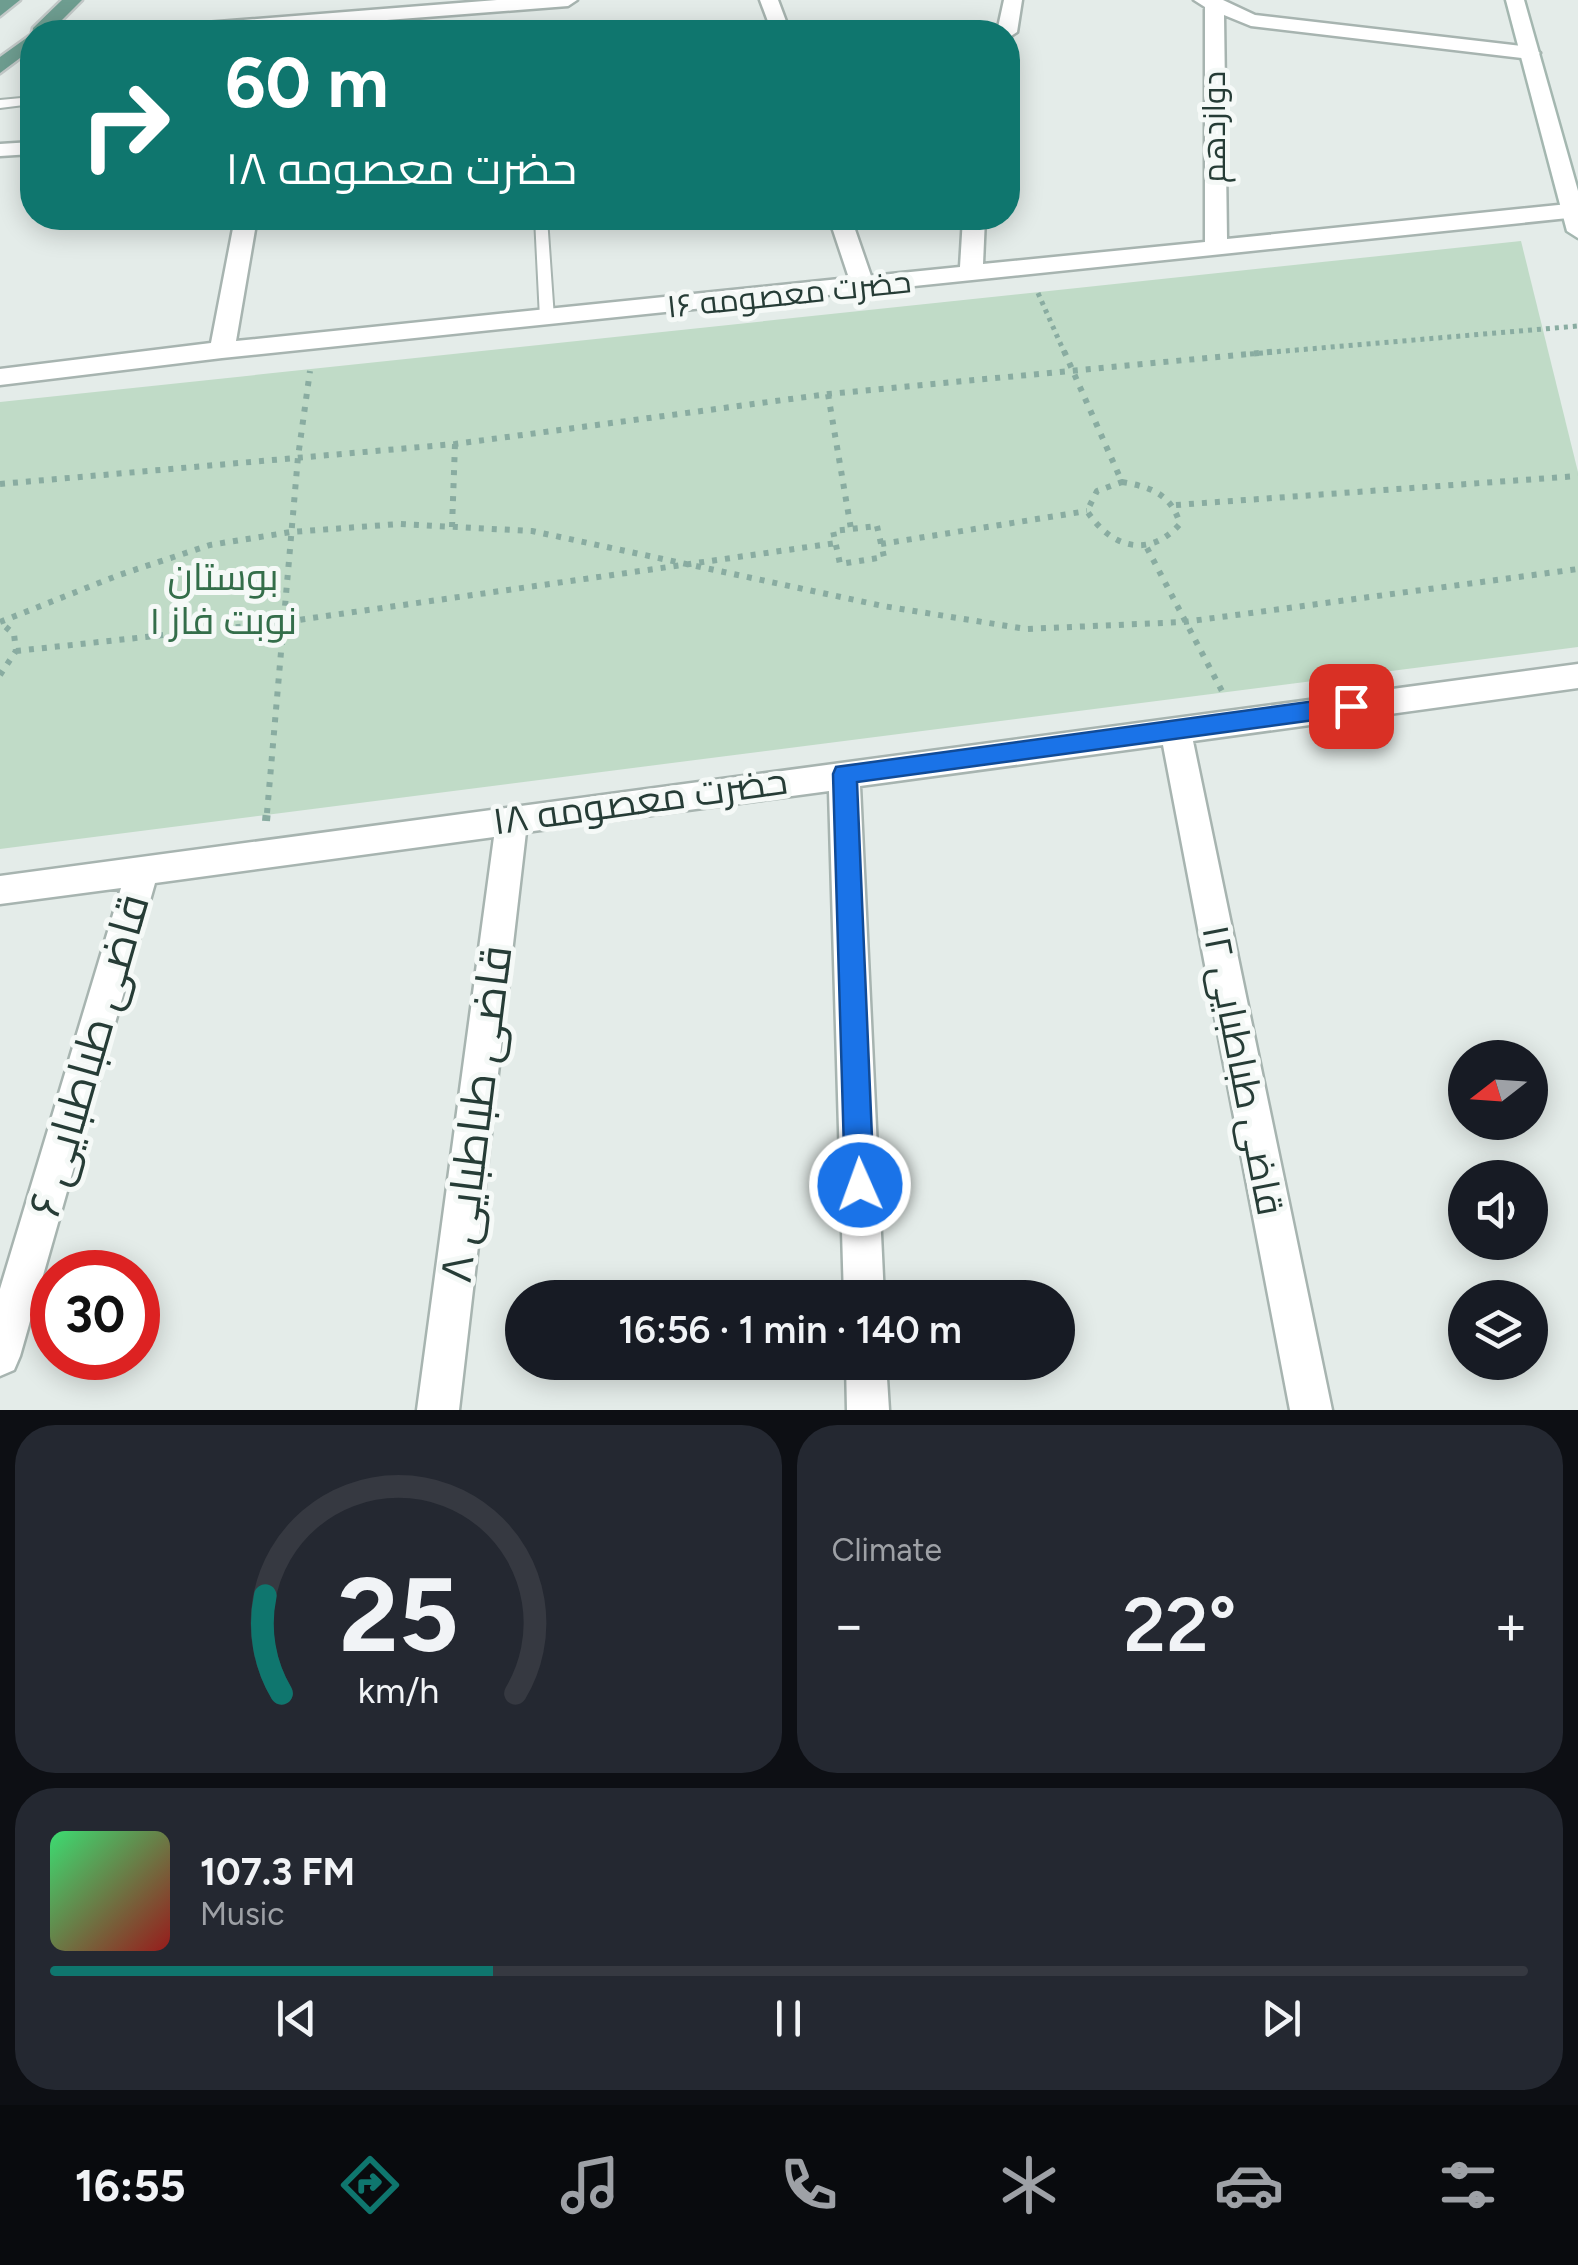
<!DOCTYPE html>
<html lang="en">
<head>
<meta charset="utf-8">
<style>
  :root { --surface:#171b24; --page:#242831; --text:#f1f3f6; --muted:#9ea1a6; --line:#363941; --accent:#0f766e }
  body { margin:0; font-family:Figtree,Cairo,sans-serif; background:var(--page); color:var(--text); height:100vh; display:flex; flex-direction:column; font-size:38px; white-space:nowrap }
  * { box-sizing:border-box; margin:0 }
  p { font-size:32px; color:var(--muted) }
  .icon { flex:none; width:55px; height:55px; fill:none; stroke:currentColor; stroke-width:2; stroke-linecap:round; stroke-linejoin:round }
  .map { position:relative; height:1410px; overflow:hidden }
  .details { display:flex; flex-direction:column; gap:15px; padding:15px; background:#0d0f14; flex:1 }
  .details>* { flex:none }
  .guide { position:absolute; left:20px; top:20px; width:1000px; height:210px; border-radius:40px; box-shadow:0 5px 25px #0003; background:#0f766e; color:#fff; overflow:hidden }
  .needle { width:65px; rotate:253deg }
  .buttons { position:absolute; left:1448px; top:1040px; display:grid; gap:20px }
  .buttons a { display:grid; place-items:center; width:100px; height:100px; border-radius:50%; background:var(--surface); box-shadow:0 5px 25px #0003; font-size:50px }
  .speed { position:absolute; left:30px; top:1250px; display:flex; gap:20px; font-size:50px; font-weight:700; text-align:center }
  .speed>* { display:grid; place-content:center; width:130px; height:130px; border-radius:50%; background:var(--surface); box-shadow:0 5px 25px #0003; line-height:1 }
  .speed .limit { border:15px solid #d22; background:#fff; color:#111 }
  .pin { position:absolute; display:grid; place-items:center; width:85px; height:85px; color:#fff; margin:-42px; border-radius:20px; box-shadow:0 5px 15px #0006 }
  .me { position:absolute; width:110px; margin:-55px; rotate:358deg; stroke-linejoin:round; filter:drop-shadow(0 0 8px #0008) }
  .turn { display:flex; align-items:center; gap:35px; height:210px; padding:0 40px; font-size:45px }
  .turn .icon { width:130px; height:130px; stroke-width:2.5 }
  .turn b { display:block; font-size:70px; line-height:85px }
  .big { font-size:75px; font-weight:600; line-height:1.1 }
  .details .widget { flex:1; display:flex; flex-direction:column; justify-content:center; gap:15px; min-width:0; padding:0 35px; border-radius:40px; background:var(--page) }
  .details .dial { align-items:center; gap:0 }
  .dial svg { height:260px; overflow:visible; fill:none; stroke:var(--line); stroke-width:7; stroke-linecap:round; text-anchor:middle }
  .dial text { fill:var(--text); stroke:none }
  .song { display:flex; align-items:center; gap:30px }
  .cover { width:120px; height:120px; border-radius:15px; background:linear-gradient(135deg,hsl(140 70% 55%),hsl(0 70% 35%)) }
  .played { height:10px; border-radius:5px; background:linear-gradient(90deg,var(--accent) 30%,var(--line) 30%) }
  .keys { display:flex; justify-content:space-around; direction:ltr }
  .heat { display:flex; justify-content:space-between; align-items:center; font-size:55px; direction:ltr }
  .details .tiles { flex:1; display:grid; gap:15px; grid-template-columns:1fr 1fr }
  .widget:last-child { grid-column:span 2 }
  .trip { position:absolute; left:505px; top:1280px; width:570px; height:100px; border-radius:50px; background:var(--surface); box-shadow:0 5px 25px #0003; font-weight:600; line-height:100px; text-align:center }
  .menu { display:flex; height:160px; justify-content:space-around; align-items:center; background:#090b0e; color:var(--muted) }
  .menu .icon { width:70px; height:70px }
  .menu .on { color:var(--accent) }
  .menu b { font-size:45px; color:var(--text) }
  .map>svg:first-child { display:block }
</style>
</head>
<body>
<div class="map">
<svg width="1578" height="1410" viewBox="0 0 1578 1410">
  <rect width="100%" height="100%" fill="#e4ece9"/>
  <!-- green -->
  <path fill="#c0dbc7" d="M1521 241 1578 472V647L0 849V402Z"/>
  <g fill="none" stroke-linecap="round" stroke-linejoin="round">
    <!-- lane casing -->
    <g stroke="#a7b4b0" stroke-width="4">
      <path id="lane" d="M32 97V104L0 108V100Z
        M535 218H547L554 318 547 322 540 318Z"/>
    </g>
    <!-- street casing -->
    <g stroke="#a7b4b0" stroke-width="5">
      <path id="street" d="M497 0H577L568 6 233 32H157L167 26Z
        M760 0H778L790 32H772Z
        M1004 0H1022L1017 32 1008 38V32H997Z
        M1194 0H1223L1255 15 1530 47 1540 53 1530 59 1251 26 1224 15 1227 239 1578 203V217L222 358 0 385V369L211 343 235 218H257L236 341 849 278 829 218H851L871 276 960 267 963 218H985L983 264 1205 242V7Z
        M32 142V154L0 156V144Z
        M1578 664V688L1193 741 1332 1410H1290L1163 745 860 786 884 1298H844L829 791 526 832 459 1410H417L494 837 155 883 20 1356 14 1370 0 1376V1289L121 888 0 904V876Z
        M846 1362H886L889 1410H847Z"/>
    </g>
    <!-- secondary casing -->
    <g stroke="#a4b7b0" stroke-width="5">
      <path id="secondary" d="M1506 0H1524L1578 191V238L1567 231Z"/>
    </g>
    <!-- primary casing -->
    <g stroke="#c2c8c7" stroke-width="5">
      <path id="primary" d="M0 0H20L0 16Z
        M62 0H82L50 32H32V49L0 73V57L32 34 33 28Z"/>
    </g>
    <!-- path-far2 -->
    <path stroke="#89aca1" stroke-width="5" stroke-dasharray="4 5" stroke-linecap="butt" d="M1038 293 1065 354
      M1250 354 1578 326"/>
    <!-- path-far1 -->
    <path stroke="#89aca1" stroke-width="6" stroke-dasharray="5 8" stroke-linecap="butt" d="M1064 351 1122 482
      M828 394 851 529
      M1122 482C1151 487 1171 494 1180 524 1149 559 1111 548 1087 511L1097 491Z
      M0 484 455 444 828 394 1280 351
      M1176 505 1578 476
      M877 526 884 557 840 564 833 531Z
      M452 527 455 444
      M881 544 1087 511
      M1147 548 1223 693
      M0 622 119 575 210 545 291 532 399 524 532 531 883 606 1026 629 1184 622 1578 569
      M16 651 284 622 836 543
      M0 675 16 651 14 634 1 623
      M267 813 298 457 310 371"/>
    <!-- path -->
    <path stroke="#89aca1" stroke-width="8" stroke-dasharray="6 9" stroke-linecap="butt" d="M266 821 267 810"/>
    <!-- lane -->
    <use href="#lane" fill="#fff" fill-rule="evenodd"/>
    <!-- street -->
    <use href="#street" fill="#fff" fill-rule="evenodd"/>
    <!-- secondary -->
    <use href="#secondary" fill="#fff" fill-rule="evenodd"/>
    <!-- primary -->
    <use href="#primary" fill="#6e9d90" fill-rule="evenodd"/>
  </g>
  <!-- route -->
  <path fill="#1a73e8" stroke="#114b97" stroke-width="2.5" d="M1351 696 1363 706 1351 715 857 782 874 1185 870 1195 860 1200 849 1195 845 1185 833 774 836 767Z"/>
  <g text-anchor="middle" dominant-baseline="central" stroke-width="10" stroke-linejoin="round" paint-order="stroke">
    <!-- far-street labels -->
    <g font-size="32" fill="#263c36" stroke="#f5f9f7">
      <text transform="translate(1214 127) rotate(-90)">دوازدهم</text>
      <text transform="translate(789 294) rotate(-6)">حضرت معصومه ۱۶</text>
    </g>
    <!-- park labels -->
    <g font-size="38" fill="#346e4a" stroke="#f5f9f7">
      <text x="223" y="577">بوستان<tspan x="223" dy="44">نوبت فاز ۱</tspan></text>
    </g>
    <!-- street labels -->
    <g font-size="38" fill="#263c36" stroke="#f5f9f7">
      <text transform="translate(640 801) rotate(-8)">حضرت معصومه ۱۸</text>
      <text transform="translate(1243 1070) rotate(79)">قاضی طباطبایی ۱۲</text>
    </g>
    <!-- near-street labels -->
    <g font-size="45" fill="#263c36" stroke="#f5f9f7">
      <text transform="translate(88 1055) rotate(-74)">قاضی طباطبایی ۶</text>
      <text transform="translate(475 1114) rotate(-83)">قاضی طباطبایی ۸</text>
    </g>
  </g>
</svg>
<div class="buttons">
<a><svg class="needle" viewBox="-14 -14 28 28"><path d="M0-13l5 13h-10z" fill="#e53935"/><path d="M0 13l5-13h-10z" fill="#9ea1a6"/></svg></a>
<a><svg class="icon" aria-label="sound" viewBox="0 0 24 24"><path d="M4 9h4l5-4v14l-5-4H4zM17 9q2 3 0 6"/></svg></a>
<a><svg class="icon" aria-label="layers" viewBox="0 0 24 24"><path d="M12 4l9 5-9 5-9-5zM3 14l9 5 9-5"/></svg></a>
</div>
<div class="speed"><div class="limit">30</div></div>
<div class="pin" style="left:1351px;top:706px;background:#d93025"><svg class="icon" aria-label="arrive" viewBox="0 0 24 24"><path d="M6 21V4h12l-3 4 3 4H6"/></svg></div>
<svg class="me" style="left:860px;top:1185px" viewBox="-20 -20 40 40"><circle r="17" fill="#1a73e8" stroke="#fff" stroke-width="3"/><path d="M0-11L8 9 0 5-8 9z" fill="#fff"/></svg>
<div class="trip">16:56 · 1 min · 140 m</div>
<div class="guide">
<div class="turn"><svg class="icon" aria-label="right" viewBox="0 0 24 24"><path d="M7 20v-9h11M14 6l5 5-5 5"/></svg><div><b>60 m</b>حضرت معصومه ۱۸</div></div>
</div>
</div>
<section class="details">
<div class="tiles">
<div class="widget dial"><svg viewBox="0 0 100 80">
<path d="M14 69A42 42 0 1 1 86 69"/>
<path d="M14 69A42 42 0 0 1 9 39" stroke="#0f766e"/>
<text x="50" y="56" font-size="32" font-weight="700">25</text>
<text x="50" y="72" font-size="11">km/h</text>
</svg></div>
<div class="widget"><p>Climate</p>
<div class="heat"><a>−</a><b class="big">22°</b><a>+</a></div>
</div>
<div class="widget">
<div class="song"><i class="cover"></i><div><b>107.3 FM</b><p>Music</p></div></div>
<div class="played"></div>
<div class="keys"><svg class="icon" aria-label="previous" viewBox="0 0 24 24"><path d="M18 5L8 12l10 7zM5 5v14"/></svg><svg class="icon" aria-label="pause" viewBox="0 0 24 24"><path d="M8 5v14M16 5v14"/></svg><svg class="icon" aria-label="next" viewBox="0 0 24 24"><path d="M6 5l10 7-10 7zM19 5v14"/></svg></div>
</div>
</div>
</section>
<nav class="menu">
<b>16:55</b>
<svg class="icon on" aria-label="directions" viewBox="0 0 24 24"><path d="M12 3l9 9-9 9-9-9zM9 14v-3h6M13 9l2 2-2 2"/></svg>
<svg class="icon" aria-label="music" viewBox="0 0 24 24"><path d="M9 18V5l10-2v13"/><circle cx="6" cy="18" r="3"/><circle cx="16" cy="16" r="3"/></svg>
<svg class="icon" aria-label="phone" viewBox="0 0 24 24"><path d="M5 4h4l2 5-3 2q2 4 5 5l2-3 5 2v4C11 20 4 13 5 4z"/></svg>
<svg class="icon" aria-label="climate" viewBox="0 0 24 24"><path d="M12 3v18M4 7l16 10M4 17L20 7"/></svg>
<svg class="icon" aria-label="car" viewBox="0 0 24 24"><path d="M5 17H2v-5l4-1 3-4h7l3 4 3 1v5h-3M9 17h6M6 11h13"/><circle cx="7" cy="17" r="2"/><circle cx="17" cy="17" r="2"/></svg>
<svg class="icon" aria-label="filters" viewBox="0 0 24 24"><path d="M4 7h16M4 17h16"/><circle cx="9" cy="7" r="2"/><circle cx="15" cy="17" r="2"/></svg>
</nav>
</body>
</html>
